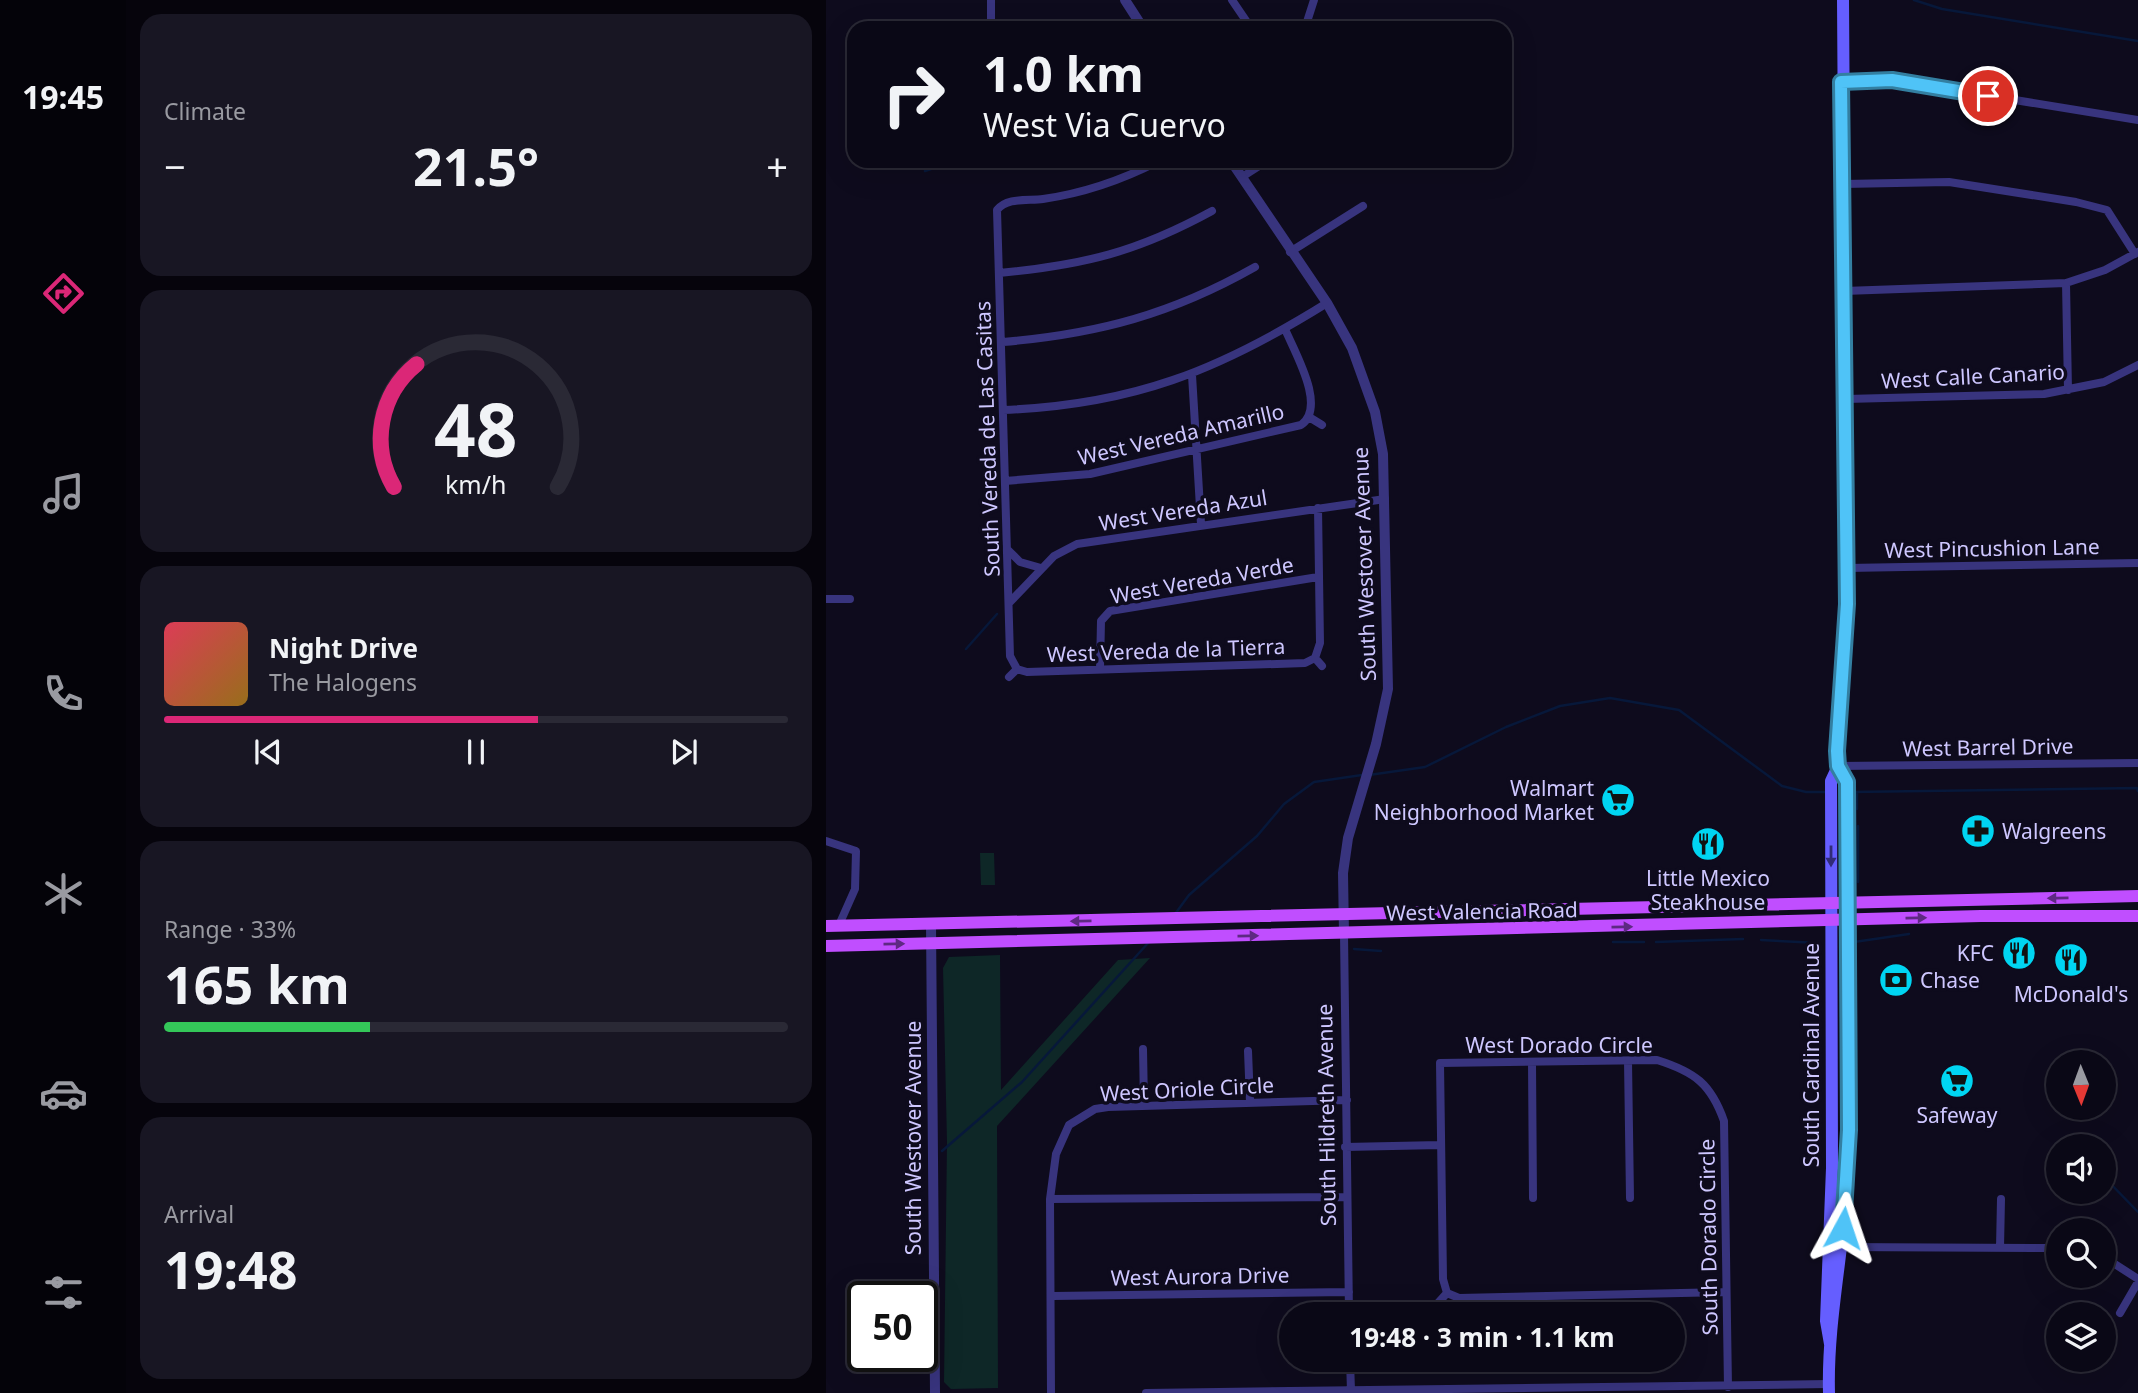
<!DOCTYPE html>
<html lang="en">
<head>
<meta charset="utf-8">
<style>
  :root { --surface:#0a0816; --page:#181623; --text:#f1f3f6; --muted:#999aa1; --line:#2a2935; --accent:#db2777 }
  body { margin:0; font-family:"Noto Sans",sans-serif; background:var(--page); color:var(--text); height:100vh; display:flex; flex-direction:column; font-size:26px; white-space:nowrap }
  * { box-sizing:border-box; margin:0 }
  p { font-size:23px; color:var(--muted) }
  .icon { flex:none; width:38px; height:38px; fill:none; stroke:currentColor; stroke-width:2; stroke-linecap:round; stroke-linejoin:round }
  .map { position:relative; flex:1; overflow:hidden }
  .sheet { display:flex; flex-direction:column; gap:14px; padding:14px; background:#06040c; width:700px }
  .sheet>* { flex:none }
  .top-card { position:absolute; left:21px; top:21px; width:665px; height:147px; border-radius:21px; box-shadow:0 7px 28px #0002,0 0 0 2px var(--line); background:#0a0816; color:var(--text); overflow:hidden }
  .needle { width:46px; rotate:179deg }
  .controls { position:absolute; left:1220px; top:1050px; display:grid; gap:14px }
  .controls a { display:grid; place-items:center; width:70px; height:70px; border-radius:50%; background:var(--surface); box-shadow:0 7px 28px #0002,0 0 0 2px var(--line); font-size:35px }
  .speed { position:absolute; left:21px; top:1281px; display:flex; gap:14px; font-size:35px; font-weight:700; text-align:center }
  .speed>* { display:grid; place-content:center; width:91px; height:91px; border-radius:50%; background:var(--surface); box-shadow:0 7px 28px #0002,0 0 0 2px var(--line); line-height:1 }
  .speed .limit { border:4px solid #111; border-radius:10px; background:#fff; color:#111 }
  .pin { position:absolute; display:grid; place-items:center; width:60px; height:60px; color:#fff; margin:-30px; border:4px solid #fff; border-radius:50%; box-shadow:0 2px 7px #0007 }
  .me { position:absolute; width:77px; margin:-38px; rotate:5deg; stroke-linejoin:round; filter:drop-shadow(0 0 5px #0008) }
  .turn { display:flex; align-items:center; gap:24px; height:147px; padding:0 21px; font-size:32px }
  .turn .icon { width:91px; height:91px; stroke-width:2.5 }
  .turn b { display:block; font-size:49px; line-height:60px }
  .big { font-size:52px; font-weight:700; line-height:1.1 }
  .sheet .card { flex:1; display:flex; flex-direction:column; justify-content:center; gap:10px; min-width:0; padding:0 24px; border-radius:21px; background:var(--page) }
  .sheet .dial { align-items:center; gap:0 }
  .dial svg { height:182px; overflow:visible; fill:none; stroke:var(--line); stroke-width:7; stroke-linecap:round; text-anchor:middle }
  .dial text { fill:var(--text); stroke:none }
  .song { display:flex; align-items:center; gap:21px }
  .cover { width:84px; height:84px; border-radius:10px; background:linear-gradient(135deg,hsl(350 70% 55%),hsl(40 70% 35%)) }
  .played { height:7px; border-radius:4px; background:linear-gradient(90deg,var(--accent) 60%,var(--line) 60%) }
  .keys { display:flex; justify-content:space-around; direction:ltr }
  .heat { display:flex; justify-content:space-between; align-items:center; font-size:38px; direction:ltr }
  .charge { height:10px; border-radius:5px; background:linear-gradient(90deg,#34c759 33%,var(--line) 0) }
  .trip { position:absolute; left:453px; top:1302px; width:406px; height:70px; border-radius:35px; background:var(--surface); box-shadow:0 7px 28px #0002,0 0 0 2px var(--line); font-weight:700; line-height:70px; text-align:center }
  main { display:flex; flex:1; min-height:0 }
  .menu { display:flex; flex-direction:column; width:126px; justify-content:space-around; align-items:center; background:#040309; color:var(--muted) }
  .menu .icon { width:49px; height:49px }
  .menu .current { color:var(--accent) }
  .menu b { font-size:32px; color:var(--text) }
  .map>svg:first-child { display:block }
</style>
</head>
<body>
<main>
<nav class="menu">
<b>19:45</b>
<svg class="icon current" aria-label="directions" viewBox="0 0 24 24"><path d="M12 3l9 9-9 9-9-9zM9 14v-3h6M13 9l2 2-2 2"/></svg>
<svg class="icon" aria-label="music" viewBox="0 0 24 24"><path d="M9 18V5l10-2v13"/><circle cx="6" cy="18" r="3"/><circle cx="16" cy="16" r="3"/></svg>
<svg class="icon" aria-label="phone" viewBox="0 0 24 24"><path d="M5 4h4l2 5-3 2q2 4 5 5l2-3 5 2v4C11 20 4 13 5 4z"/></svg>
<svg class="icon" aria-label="climate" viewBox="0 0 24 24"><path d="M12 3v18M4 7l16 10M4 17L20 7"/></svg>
<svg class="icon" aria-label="car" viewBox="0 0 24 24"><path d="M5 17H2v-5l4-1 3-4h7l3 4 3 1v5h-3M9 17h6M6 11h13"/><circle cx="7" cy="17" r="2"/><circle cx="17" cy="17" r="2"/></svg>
<svg class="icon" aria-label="filters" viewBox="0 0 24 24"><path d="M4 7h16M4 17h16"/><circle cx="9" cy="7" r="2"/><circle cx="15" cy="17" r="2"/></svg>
</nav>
<section class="sheet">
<div class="card"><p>Climate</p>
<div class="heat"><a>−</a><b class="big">21.5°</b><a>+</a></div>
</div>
<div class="card dial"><svg viewBox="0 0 100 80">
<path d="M14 69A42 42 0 1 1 86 69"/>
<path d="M14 69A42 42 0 0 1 24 15" stroke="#db2777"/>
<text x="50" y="56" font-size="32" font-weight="700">48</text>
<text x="50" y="72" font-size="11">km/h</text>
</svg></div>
<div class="card">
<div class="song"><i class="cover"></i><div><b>Night Drive</b><p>The Halogens</p></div></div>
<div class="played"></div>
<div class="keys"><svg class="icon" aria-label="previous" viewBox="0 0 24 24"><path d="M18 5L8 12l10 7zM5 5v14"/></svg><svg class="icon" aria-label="pause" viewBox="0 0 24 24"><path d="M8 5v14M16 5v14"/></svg><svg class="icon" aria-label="next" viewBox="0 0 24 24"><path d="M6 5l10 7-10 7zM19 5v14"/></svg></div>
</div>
<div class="card"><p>Range · 33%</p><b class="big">165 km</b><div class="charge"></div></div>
<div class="card"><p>Arrival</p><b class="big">19:48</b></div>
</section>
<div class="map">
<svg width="1312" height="1393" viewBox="0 0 1312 1393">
  <rect width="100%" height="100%" fill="#0e0b1d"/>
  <!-- green -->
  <path fill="#0e2727" d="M154 853H168L169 885H155Z
    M174 955 175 1090 292 960 324 958 171 1126 172 1388 125 1389 118 1382 121 1142 117 968 123 957Z"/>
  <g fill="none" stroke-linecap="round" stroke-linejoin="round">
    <!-- stream -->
    <path stroke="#07183a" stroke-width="2.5" d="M1088 0 1116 9 1312 41
      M99 171 129 161
      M140 649 171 614
      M543 775 599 767 680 727 734 706 784 698 853 710 956 786 980 792H1002
      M1026 792 1311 788 1312 791
      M1031 792V809
      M1032 826V882
      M349 914 363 895 431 836 458 804 488 782 536 775
      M935 940 993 943
      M787 942H818
      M830 942 917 939
      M1028 942 1083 934
      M528 949 555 951
      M1248 1145 1249 1146
      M116 1151 196 1082 323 942
      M1278 1177 1312 1212"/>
    <!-- minor -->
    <path stroke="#38347e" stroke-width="8" d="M406 0 425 28
      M165 28V0
      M479 28 488 0
      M1015 82 1066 80 1312 120
      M416 177 441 161
      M1017 184 1123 182 1250 202 1281 210 1309 254
      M464 252 537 206
      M173 273C258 265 311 252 386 211
      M1240 283 1242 390
      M1018 291 1240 283 1279 270 1312 252
      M177 342C272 334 346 314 429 267
      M366 375 375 524
      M1020 399 1218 394 1278 382 1312 365
      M177 410C306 405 392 371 501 303
      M483 417 496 425
      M179 481 264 474 475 425C501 407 469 353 459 329
      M182 550 194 562 215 568
      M1021 568 1312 563
      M0 599H24
      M183 603 228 556 251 544 559 499
      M489 658 494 643 492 508
      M489 658 496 666
      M191 669 184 656 171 210C181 197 202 201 217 199 259 193 296 180 333 161
      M191 669 201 672 479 663 489 658
      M274 669 275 621 284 611 492 577
      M183 677 191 669
      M1012 766 1312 763
      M0 841 30 851 29 889 13 925
      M518 934 523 1314
      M317 1049 318 1104
      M422 1051 424 1102
      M802 1061 804 1198
      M706 1063 707 1198
      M519 1147 614 1145
      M224 1199 520 1197
      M1013 1247 1232 1248
      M1174 1248 1175 1199
      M1278 1257 1312 1279
      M621 1293 617 1279 614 1063 831 1060C869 1072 885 1084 898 1121L902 1387
      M621 1293 633 1298 900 1292
      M227 1296 523 1292
      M612 1303 621 1293
      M1294 1313 1312 1282
      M524 1360 525 1391
      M225 1393 224 1199 230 1154 243 1125 269 1109 282 1107 521 1100
      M320 1393 1003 1384"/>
    <!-- tertiary -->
    <path stroke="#38347e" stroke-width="10" d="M299 0 317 28
      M405 161 501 303 526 348 549 412 557 454 562 689 550 744 522 838 517 873 518 934
      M105 924 109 1393"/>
    <!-- secondary -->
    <path stroke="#655eff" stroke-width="12" d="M1004 1344 1000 1321 1006 1168 1005 781 1012 766 1021 604 1017 0
      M1003 1393C1001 1319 1019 1245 1022 1171 1026 1042 1021 911 1021 782L1012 766"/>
    <!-- primary -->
    <path stroke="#c04eff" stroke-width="12" d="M0 926 1312 896
      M0 946 1155 916H1312"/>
  </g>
  <!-- one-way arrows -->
  <defs><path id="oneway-solid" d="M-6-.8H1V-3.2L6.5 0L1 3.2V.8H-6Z" transform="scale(1.75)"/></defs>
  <use fill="#312c77" href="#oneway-solid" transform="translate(1005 856) rotate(90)"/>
  <g fill="#5e2983">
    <use href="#oneway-solid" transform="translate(1232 898) rotate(179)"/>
    <use href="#oneway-solid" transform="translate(1090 918) rotate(-1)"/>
    <use href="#oneway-solid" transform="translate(255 921) rotate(179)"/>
    <use href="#oneway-solid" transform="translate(796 927) rotate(-1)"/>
    <use href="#oneway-solid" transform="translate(422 936) rotate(-1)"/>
    <use href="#oneway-solid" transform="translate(68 944) rotate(-1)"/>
  </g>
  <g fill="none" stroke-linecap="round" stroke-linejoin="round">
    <!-- route casing -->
    <g stroke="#337fa1" stroke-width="18">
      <path id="route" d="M1017 1228 1023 1130 1021 782 1012 766 1011 751 1021 604 1015 82 1066 80 1162 96"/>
    </g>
    <!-- route -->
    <use href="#route" stroke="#4fc3f7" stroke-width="12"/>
  </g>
  <!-- icons -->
  <defs>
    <g id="supermarket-disc" transform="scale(1.75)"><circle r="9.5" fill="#00d5f2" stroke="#0e0b1d"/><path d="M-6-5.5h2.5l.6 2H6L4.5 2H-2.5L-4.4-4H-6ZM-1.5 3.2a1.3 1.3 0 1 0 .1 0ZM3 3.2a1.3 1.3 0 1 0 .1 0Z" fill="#111"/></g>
    <g id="pharmacy-disc" transform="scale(1.75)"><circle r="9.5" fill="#00d5f2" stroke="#0e0b1d"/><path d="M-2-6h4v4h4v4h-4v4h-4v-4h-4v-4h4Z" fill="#111"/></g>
    <g id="restaurant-disc" transform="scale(1.75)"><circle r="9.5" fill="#00d5f2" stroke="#0e0b1d"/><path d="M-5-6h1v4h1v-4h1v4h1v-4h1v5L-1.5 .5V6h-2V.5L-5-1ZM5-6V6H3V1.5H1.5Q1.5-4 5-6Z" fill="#111"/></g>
    <g id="bank-disc" transform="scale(1.75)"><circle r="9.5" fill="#00d5f2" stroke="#0e0b1d"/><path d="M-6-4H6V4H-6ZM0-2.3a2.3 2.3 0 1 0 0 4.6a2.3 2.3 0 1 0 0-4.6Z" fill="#111"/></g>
  </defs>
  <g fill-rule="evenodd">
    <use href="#supermarket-disc" x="792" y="800"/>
    <use href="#pharmacy-disc" x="1152" y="831"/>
    <use href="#restaurant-disc" x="882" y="844"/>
    <use href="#restaurant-disc" x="1193" y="953"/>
    <use href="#restaurant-disc" x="1245" y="960"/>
    <use href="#bank-disc" x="1070" y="980"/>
    <use href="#supermarket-disc" x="1131" y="1081"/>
  </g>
  <g text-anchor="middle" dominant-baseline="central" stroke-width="7" stroke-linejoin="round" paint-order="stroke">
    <!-- street labels -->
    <g font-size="21" fill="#cec7ff" stroke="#0e0b1d">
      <text transform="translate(1147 376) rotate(-3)">West Calle Canario</text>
      <text transform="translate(355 434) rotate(-13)">West Vereda Amarillo</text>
      <text transform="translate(161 439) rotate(-92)">South Vereda de Las Casitas</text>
      <text transform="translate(357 510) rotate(-9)">West Vereda Azul</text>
      <text transform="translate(1166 548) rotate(-1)">West Pincushion Lane</text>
      <text transform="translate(538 564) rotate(-92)">South Westover Avenue</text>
      <text transform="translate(376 580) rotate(-10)">West Vereda Verde</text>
      <text transform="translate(340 650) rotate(-2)">West Vereda de la Tierra</text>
      <text transform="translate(1162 747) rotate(-1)">West Barrel Drive</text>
      <text transform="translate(656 911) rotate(-1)">West Valencia Road</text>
      <text x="733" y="1045">West Dorado Circle</text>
      <text transform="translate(985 1055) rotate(-90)">South Cardinal Avenue</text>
      <text transform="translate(361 1089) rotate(-3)">West Oriole Circle</text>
      <text transform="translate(500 1115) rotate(-91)">South Hildreth Avenue</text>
      <text transform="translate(87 1138) rotate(-90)">South Westover Avenue</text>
      <text transform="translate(882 1237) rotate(-91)">South Dorado Circle</text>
      <text transform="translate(374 1276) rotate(-1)">West Aurora Drive</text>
    </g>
    <!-- poi labels -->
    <g font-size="21" fill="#cec7ff" stroke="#0e0b1d">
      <text x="768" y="788" text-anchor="end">Walmart<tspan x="768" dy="24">Neighborhood Market</tspan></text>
      <text x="1176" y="831" text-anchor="start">Walgreens</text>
      <text x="882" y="878">Little Mexico<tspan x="882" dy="24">Steakhouse</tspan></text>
      <text x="1168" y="953" text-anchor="end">KFC</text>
      <text x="1094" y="980" text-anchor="start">Chase</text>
      <text x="1245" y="994">McDonald's</text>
      <text x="1131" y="1115">Safeway</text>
    </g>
  </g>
</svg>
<div class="controls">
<a><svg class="needle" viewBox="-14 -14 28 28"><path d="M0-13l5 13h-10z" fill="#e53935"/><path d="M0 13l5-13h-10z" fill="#999aa1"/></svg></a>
<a><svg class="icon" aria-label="sound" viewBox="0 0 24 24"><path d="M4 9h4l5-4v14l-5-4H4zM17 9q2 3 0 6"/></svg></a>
<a><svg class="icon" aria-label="search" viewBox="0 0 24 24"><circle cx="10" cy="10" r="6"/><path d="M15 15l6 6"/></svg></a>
<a><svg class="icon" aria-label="layers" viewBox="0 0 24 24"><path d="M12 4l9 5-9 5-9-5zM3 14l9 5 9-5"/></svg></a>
</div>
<div class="speed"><div class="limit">50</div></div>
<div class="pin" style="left:1162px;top:96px;background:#d93025"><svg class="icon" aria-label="arrive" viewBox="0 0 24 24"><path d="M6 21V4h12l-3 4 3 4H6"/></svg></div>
<svg class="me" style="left:1017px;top:1228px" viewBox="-20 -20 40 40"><path d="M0-17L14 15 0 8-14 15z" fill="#4fc3f7" stroke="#fff" stroke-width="4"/></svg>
<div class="trip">19:48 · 3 min · 1.1 km</div>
<div class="top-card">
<div class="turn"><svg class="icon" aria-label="right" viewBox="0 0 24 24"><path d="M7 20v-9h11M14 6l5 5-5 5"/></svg><div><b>1.0 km</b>West Via Cuervo</div></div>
</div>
</div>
</main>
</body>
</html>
